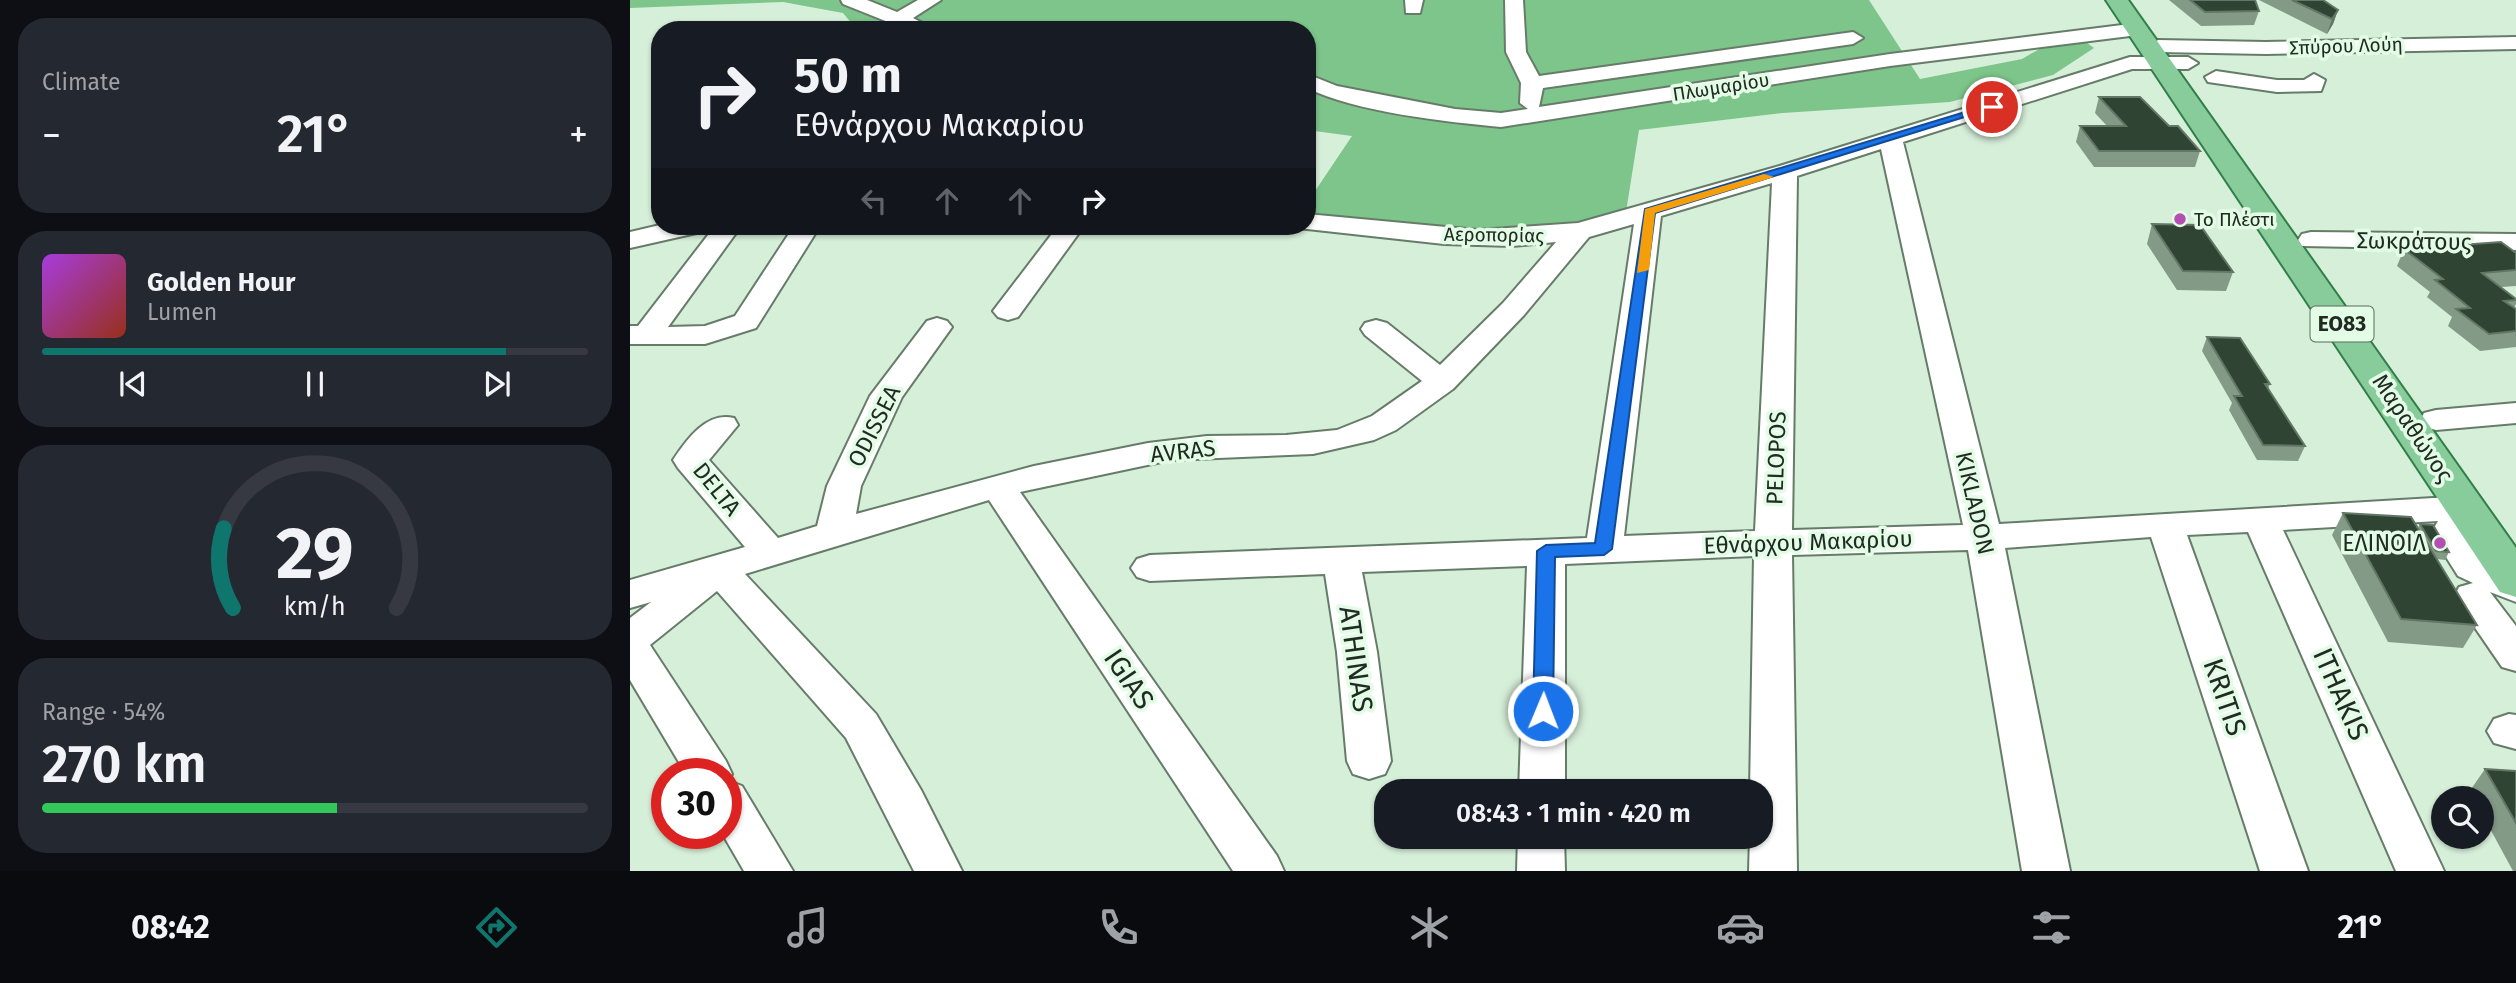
<!DOCTYPE html>
<html lang="en">
<head>
<meta charset="utf-8">
<style>
  :root { --surface:#171b24; --page:#242831; --text:#f1f3f6; --muted:#9ea1a6; --line:#363941; --accent:#0f766e }
  body { margin:0; font-family:"Fira Sans",sans-serif; background:var(--page); color:var(--text); height:100vh; display:flex; flex-direction:column; font-size:26px; white-space:nowrap }
  * { box-sizing:border-box; margin:0 }
  p { font-size:23px; color:var(--muted) }
  .icon { flex:none; width:38px; height:38px; fill:none; stroke:currentColor; stroke-width:2; stroke-linecap:round; stroke-linejoin:round }
  .map { position:relative; flex:1; overflow:hidden }
  .details { display:flex; flex-direction:column; gap:18px; padding:18px; background:#0d0f14; width:630px }
  .details>* { flex:none }
  .banner { position:absolute; left:21px; top:21px; width:665px; height:214px; border-radius:28px; box-shadow:0 2px 5px #0004; background:#171b24; color:var(--text); overflow:hidden }
  .buttons { position:absolute; left:1801px; top:786px; display:grid; gap:14px }
  .buttons a { display:grid; place-items:center; width:63px; height:63px; border-radius:50%; background:var(--surface); box-shadow:0 2px 5px #0004; font-size:35px }
  .speed { position:absolute; left:21px; top:758px; display:flex; gap:14px; font-size:35px; font-weight:700; text-align:center }
  .speed>* { display:grid; place-content:center; width:91px; height:91px; border-radius:50%; background:var(--surface); box-shadow:0 2px 5px #0004; line-height:1 }
  .speed .limit { border:10px solid #d22; background:#fff; color:#111 }
  .pin { position:absolute; display:grid; place-items:center; width:60px; height:60px; color:#fff; margin:-30px; border:4px solid #fff; border-radius:50%; box-shadow:0 2px 7px #0007 }
  .me { position:absolute; width:77px; margin:-38px; rotate:1deg; stroke-linejoin:round; filter:drop-shadow(0 0 5px #0008) }
  .turn { display:flex; align-items:center; gap:24px; height:147px; padding:0 28px; font-size:32px }
  .turn .icon { width:91px; height:91px; stroke-width:2.5 }
  .turn b { display:block; font-size:49px; line-height:60px }
  .lanes { display:flex; align-items:center; height:66px; padding:0 28px; background:#0003; justify-content:center; gap:35px; direction:ltr }
  .lanes .off { opacity:.35 }
  .big { font-size:52px; font-weight:600; line-height:1.1 }
  .details .widget { flex:1; display:flex; flex-direction:column; justify-content:center; gap:10px; min-width:0; padding:0 24px; border-radius:28px; background:var(--page) }
  .details .dial { align-items:center; gap:0 }
  .dial svg { height:182px; overflow:visible; fill:none; stroke:var(--line); stroke-width:7; stroke-linecap:round; text-anchor:middle }
  .dial text { fill:var(--text); stroke:none }
  .song { display:flex; align-items:center; gap:21px }
  .cover { width:84px; height:84px; border-radius:10px; background:linear-gradient(135deg,hsl(280 70% 55%),hsl(10 70% 35%)) }
  .played { height:7px; border-radius:4px; background:linear-gradient(90deg,var(--accent) 85%,var(--line) 85%) }
  .keys { display:flex; justify-content:space-around; direction:ltr }
  .heat { display:flex; justify-content:space-between; align-items:center; font-size:38px; direction:ltr }
  .charge { height:10px; border-radius:5px; background:linear-gradient(90deg,#34c759 54%,var(--line) 0) }
  .trip { position:absolute; left:744px; top:779px; width:399px; height:70px; border-radius:28px; background:var(--surface); box-shadow:0 2px 5px #0004; font-weight:600; line-height:70px; text-align:center }
  .menu { display:flex; height:112px; justify-content:space-around; align-items:center; background:#090b0e; color:var(--muted) }
  .menu .icon { width:49px; height:49px }
  .menu .on { color:var(--accent) }
  .menu b { font-size:32px; color:var(--text) }
  main { display:flex; flex:1; min-height:0 }
  .map>svg:first-child { display:block }
</style>
</head>
<body>
<main>
<section class="details">
<div class="widget"><p>Climate</p>
<div class="heat"><a>−</a><b class="big">21°</b><a>+</a></div>
</div>
<div class="widget">
<div class="song"><i class="cover"></i><div><b>Golden Hour</b><p>Lumen</p></div></div>
<div class="played"></div>
<div class="keys"><svg class="icon" aria-label="previous" viewBox="0 0 24 24"><path d="M18 5L8 12l10 7zM5 5v14"/></svg><svg class="icon" aria-label="pause" viewBox="0 0 24 24"><path d="M8 5v14M16 5v14"/></svg><svg class="icon" aria-label="next" viewBox="0 0 24 24"><path d="M6 5l10 7-10 7zM19 5v14"/></svg></div>
</div>
<div class="widget dial"><svg viewBox="0 0 100 80">
<path d="M14 69A42 42 0 1 1 86 69"/>
<path d="M14 69A42 42 0 0 1 10 34" stroke="#0f766e"/>
<text x="50" y="56" font-size="32" font-weight="700">29</text>
<text x="50" y="72" font-size="11">km/h</text>
</svg></div>
<div class="widget"><p>Range · 54%</p><b class="big">270 km</b><div class="charge"></div></div>
</section>
<div class="map">
<svg width="1886" height="871" viewBox="0 0 1886 871">
  <rect width="100%" height="100%" fill="#d6efd9"/>
  <!-- forest -->
  <path fill="#7dc58b" d="M0 0H1239L1290 79 1392 59 1418 44 1453 40 1464 48 1423 75 1320 102 1153 113 1009 130 996 212 921 229 837 231 677 212V203L722 136 677 130V30H227L213 13 153 2 0 8Z"/>
  <g fill="none" stroke-linecap="round" stroke-linejoin="round">
    <!-- minor casing -->
    <g stroke="#667c69" stroke-width="4">
      <path id="minor" d="M211 0H237L267 12 288 0H311L283 18 306 30H278L213 4Z
        M775 0H793L790 13H776Z
        M875 0H893L896 52 909 76 1223 32 1233 38 1223 44 913 88 909 107 1260 54 1508 23 1518 29 1508 35 1260 66 871 127C817 122 725 112 677 88V74L707 86 825 109 871 113 898 109 890 103 891 83 876 52Z
        M1886 37V49L1636 54 1528 52 1518 46 1528 40 1636 42Z
        M1500 57H1558L1568 63 1558 69H1502L1273 142 1369 524 1837 496 1850 500 1855 508 1838 533 1854 558 1886 572V602L1860 592 1886 626V671L1872 667 1824 597 1829 587 1843 583 1828 576 1801 533 1808 521 1653 530 1814 871H1766L1618 532 1557 535 1678 871H1630L1521 537 1375 548 1440 871H1392L1338 550 1162 555 1167 871H1119L1120 836H1130V791H1120L1124 556 935 564V791H889L897 566 732 572 747 652 761 761 755 774 739 779 723 774 717 761 707 652 695 574 520 581 507 577 501 568 507 559 520 555 957 538 1004 224 959 237 894 315 823 389 766 430 744 440 683 454 541 460 390 492 647 856 654 871H603L359 500 115 574 246 714 291 790 332 871H284L216 738 87 591 20 645 96 761 102 774 99 781 112 786 163 871H114L92 833H96V774H56L0 680V618L21 602 0 608V580L115 547 48 468 43 460C57 439 77 411 104 418L108 425 79 460 148 538 187 526 197 486 240 396 297 321 307 318 317 321 322 327 272 397 231 486 226 514 404 466 518 443 577 436 656 435 707 430 742 416 792 381 735 335 731 329 735 323 746 320 757 323 810 365 873 303 926 242 882 246 814 244 668 228 677 226V214L848 230 948 223 1146 167ZM1251 149 1333 525 1162 530 1167 176ZM1142 183 1125 531 994 536 1031 216Z
        M1586 71 1647 80H1674L1684 74 1695 80 1691 91 1647 92 1578 82 1575 77Z
        M30 225V226H75L71 232 0 248V232Z
        M85 226H111L38 327 75 326 105 316 164 226H190L126 328 75 344H0V326H8Z
        M428 226H454L388 317 378 320 368 317 363 311Z
        M1681 232 1886 234V250L1672 246 1668 240 1672 234Z
        M1886 403V423L1806 430 1794 427 1790 420 1794 413 1806 410Z
        M1879 714 1886 715V749L1864 743 1857 731 1864 719Z
        M888 836H934L935 871H887Z"/>
    </g>
    <!-- major casing -->
    <g stroke="#327e47" stroke-width="4">
      <path id="major" d="M1476 0H1498L1886 548V597L1870 592Z"/>
    </g>
    <!-- minor -->
    <use href="#minor" fill="#fff" fill-rule="evenodd"/>
    <!-- major -->
    <use href="#major" fill="#89cc9c" fill-rule="evenodd"/>
  </g>
  <!-- wall -->
  <path fill="#839a86" d="M1539 0H1625L1629 11 1624 25 1571 26Z
    M1629 0H1693L1708 10 1703 24 1697 34Z
    M1469 97 1539 126 1570 151 1565 167H1464L1446 142 1450 126H1477L1465 113Z
    M1522 224 1603 272 1596 291 1547 290 1517 244Z
    M1774 249 1886 253V286L1871 287 1886 299V304L1884 308 1886 309V347L1850 351 1818 326 1822 317 1797 297 1800 292 1767 266Z
    M1577 337 1640 384 1638 389 1675 446 1668 461 1627 460 1599 410 1602 403 1572 351Z
    M1713 513 1788 528 1790 524 1819 552 1815 560 1807 559 1847 625 1833 648 1758 642 1702 535Z
    M1855 769 1886 771V871H1883L1852 814V798H1843L1839 792Z"/>
  <!-- shaded-wall -->
  <path fill="#627765" d="M1708 10 1703 24 1697 34 1702 19Z"/>
  <!-- building -->
  <path fill="#304433" stroke="#627765" stroke-width="2" d="M1560 0H1625L1629 11 1575 12Z
    M1662 0H1693L1708 10 1702 19Z
    M1469 97H1510L1539 126H1548L1570 151H1469L1450 126H1496Z
    M1522 224 1570 225 1603 272 1553 271Z
    M1871 242 1886 253V270L1852 273 1886 299V300L1874 301 1886 309V331L1859 334 1826 309 1840 308 1805 280 1813 279 1774 249Z
    M1577 337 1610 338 1640 384H1635L1675 446 1633 445 1604 396H1612Z
    M1713 513 1781 517 1847 625 1771 619Z
    M1790 524 1803 525 1819 552 1806 551Z
    M1855 769 1886 771V823Z"/>
  <!-- route -->
  <path fill="#1a73e8" stroke="#114b97" stroke-width="2" d="M1358 105 1367 107 1025 213 982 549 974 555 925 557 923 711 921 717H906L903 711 907 551 916 545 965 543 1015 209Z"/>
  <!-- slow -->
  <path fill="#f59e0b" d="M1134 174 1144 177 1025 213 1019 270 1007 273 1015 209Z"/>
  <!-- markers -->
  <g fill="#b54eb1" stroke="#e3fce6" stroke-width="2.5">
    <circle cx="1550" cy="219" r="7"/>
    <circle cx="1810" cy="543" r="7"/>
  </g>
  <g text-anchor="middle" dominant-baseline="central" stroke-width="7" stroke-linejoin="round" paint-order="stroke">
    <!-- far-street labels -->
    <g font-size="19" fill="#212b23" stroke="#e3fce6">
      <text transform="translate(1716 46) rotate(-2)">Σπύρου Λούη</text>
      <text transform="translate(1091 87) rotate(-9)">Πλωμαρίου</text>
      <text transform="translate(864 235) rotate(1)">Αεροπορίας</text>
    </g>
    <!-- far-poi labels -->
    <g font-size="19" fill="#212b23" stroke="#e3fce6" text-anchor="start">
      <text x="1564" y="219">Το Πλέστι</text>
    </g>
    <!-- shield labels -->
    <rect fill="#e3fce6" stroke="#5b6a5e" stroke-width="2" x="1680.5" y="306.5" width="63" height="35" rx="5"/>
    <g font-size="21" font-weight="bold" fill="#212b23">
      <text x="1712" y="324">ΕΟ83</text>
    </g>
    <!-- street labels -->
    <g font-size="23" fill="#212b23" stroke="#e3fce6">
      <text transform="translate(1784 241) rotate(1)">Σωκράτους</text>
      <text transform="translate(244 426) rotate(-63)">ODISSEA</text>
      <text transform="translate(1783 428) rotate(56)">Μαραθώνος</text>
      <text transform="translate(553 451) rotate(-6)">AVRAS</text>
      <text transform="translate(1146 458) rotate(-88)">PELOPOS</text>
      <text transform="translate(87 489) rotate(51)">DELTA</text>
      <text transform="translate(1345 503) rotate(77)">KIKLADON</text>
      <text transform="translate(1178 542) rotate(-2)">Εθνάρχου Μακαρίου</text>
    </g>
    <!-- poi labels -->
    <g font-size="23" fill="#212b23" stroke="#e3fce6" text-anchor="end">
      <text x="1796" y="543">ΕΛΙΝΟΙΛ</text>
    </g>
    <!-- near-street labels -->
    <g font-size="28" fill="#212b23" stroke="#e3fce6">
      <text transform="translate(726 659) rotate(82)">ATHINAS</text>
      <text transform="translate(499 679) rotate(56)">IGIAS</text>
      <text transform="translate(1711 694) rotate(66)">ITHAKIS</text>
      <text transform="translate(1595 697) rotate(71)">KRITIS</text>
    </g>
  </g>
</svg>
<div class="buttons">
<a><svg class="icon" aria-label="search" viewBox="0 0 24 24"><circle cx="10" cy="10" r="6"/><path d="M15 15l6 6"/></svg></a>
</div>
<div class="speed"><div class="limit">30</div></div>
<div class="pin" style="left:1362px;top:107px;background:#d93025"><svg class="icon" aria-label="arrive" viewBox="0 0 24 24"><path d="M6 21V4h12l-3 4 3 4H6"/></svg></div>
<svg class="me" style="left:913px;top:711px" viewBox="-20 -20 40 40"><circle r="17" fill="#1a73e8" stroke="#fff" stroke-width="3"/><path d="M0-11L8 9 0 5-8 9z" fill="#fff"/></svg>
<div class="trip">08:43 · 1 min · 420 m</div>
<div class="banner">
<div class="turn"><svg class="icon" aria-label="right" viewBox="0 0 24 24"><path d="M7 20v-9h11M14 6l5 5-5 5"/></svg><div><b>50 m</b>Εθνάρχου Μακαρίου</div></div>
<div class="lanes"><svg class="icon off" aria-label="left" viewBox="0 0 24 24"><path d="M17 20v-9H6M10 6l-5 5 5 5"/></svg><svg class="icon off" aria-label="ahead" viewBox="0 0 24 24"><path d="M12 20V5M6 11l6-6 6 6"/></svg><svg class="icon off" aria-label="ahead" viewBox="0 0 24 24"><path d="M12 20V5M6 11l6-6 6 6"/></svg><svg class="icon" aria-label="right" viewBox="0 0 24 24"><path d="M7 20v-9h11M14 6l5 5-5 5"/></svg></div>
</div>
</div>
</main>
<nav class="menu">
<b>08:42</b>
<svg class="icon on" aria-label="directions" viewBox="0 0 24 24"><path d="M12 3l9 9-9 9-9-9zM9 14v-3h6M13 9l2 2-2 2"/></svg>
<svg class="icon" aria-label="music" viewBox="0 0 24 24"><path d="M9 18V5l10-2v13"/><circle cx="6" cy="18" r="3"/><circle cx="16" cy="16" r="3"/></svg>
<svg class="icon" aria-label="phone" viewBox="0 0 24 24"><path d="M5 4h4l2 5-3 2q2 4 5 5l2-3 5 2v4C11 20 4 13 5 4z"/></svg>
<svg class="icon" aria-label="climate" viewBox="0 0 24 24"><path d="M12 3v18M4 7l16 10M4 17L20 7"/></svg>
<svg class="icon" aria-label="car" viewBox="0 0 24 24"><path d="M5 17H2v-5l4-1 3-4h7l3 4 3 1v5h-3M9 17h6M6 11h13"/><circle cx="7" cy="17" r="2"/><circle cx="17" cy="17" r="2"/></svg>
<svg class="icon" aria-label="filters" viewBox="0 0 24 24"><path d="M4 7h16M4 17h16"/><circle cx="9" cy="7" r="2"/><circle cx="15" cy="17" r="2"/></svg>
<b>21°</b>
</nav>
</body>
</html>
